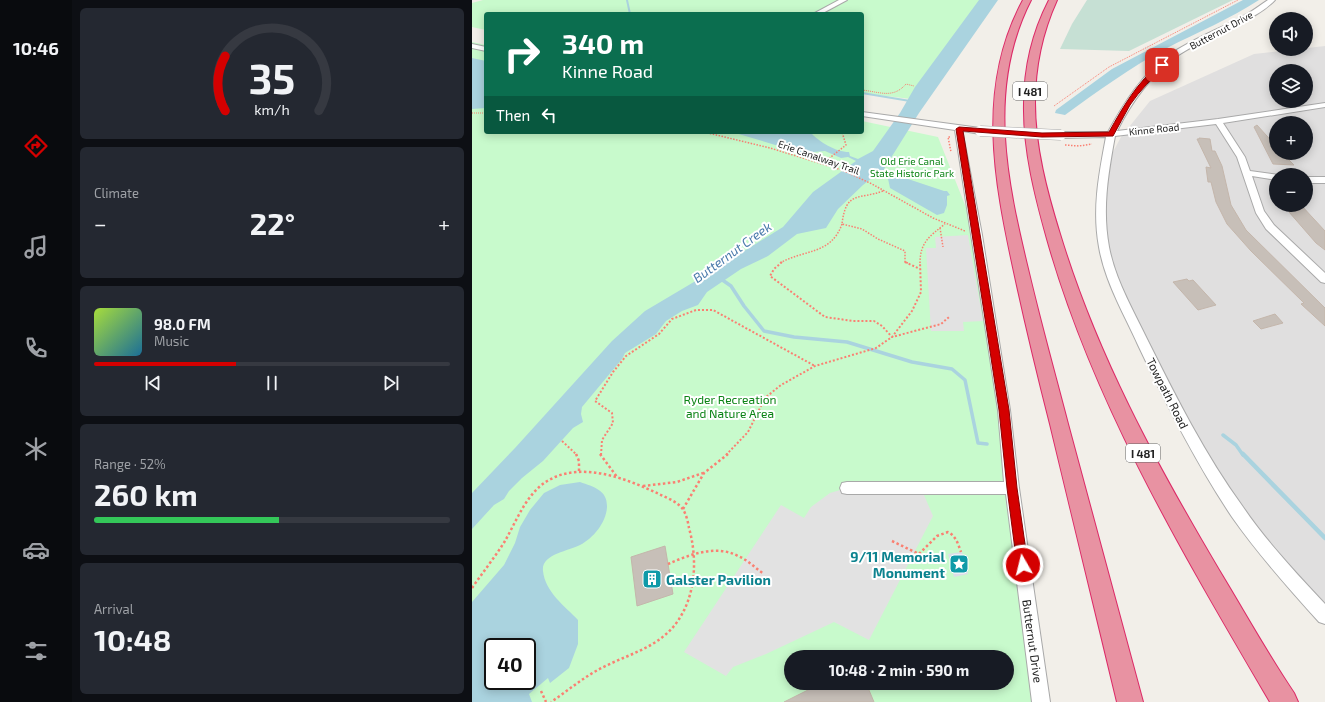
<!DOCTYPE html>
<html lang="en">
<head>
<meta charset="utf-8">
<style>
  :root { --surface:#171b24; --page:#242831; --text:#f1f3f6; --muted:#9ea1a6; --line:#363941; --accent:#d40000 }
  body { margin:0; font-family:"Exo 2",sans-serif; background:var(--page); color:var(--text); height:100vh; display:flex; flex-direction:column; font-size:15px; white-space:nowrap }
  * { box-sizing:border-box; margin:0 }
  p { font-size:13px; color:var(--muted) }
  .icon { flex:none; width:22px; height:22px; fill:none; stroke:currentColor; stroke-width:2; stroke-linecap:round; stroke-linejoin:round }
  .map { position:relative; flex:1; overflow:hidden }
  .details { display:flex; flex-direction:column; gap:8px; padding:8px; background:#0d0f14; width:400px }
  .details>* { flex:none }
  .hud { position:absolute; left:12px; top:12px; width:380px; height:122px; border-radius:4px; box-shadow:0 2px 10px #0003; background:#0b6e4f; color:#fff; overflow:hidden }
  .fabs { position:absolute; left:797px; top:12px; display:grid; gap:8px }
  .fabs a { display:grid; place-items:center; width:44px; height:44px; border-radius:50%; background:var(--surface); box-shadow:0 2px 10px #0003; font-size:20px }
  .speed { position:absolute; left:12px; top:638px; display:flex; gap:8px; font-size:20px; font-weight:700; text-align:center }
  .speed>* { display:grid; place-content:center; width:52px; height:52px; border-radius:50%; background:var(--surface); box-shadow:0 2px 10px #0003; line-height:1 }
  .speed .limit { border:2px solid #111; border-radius:6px; background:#fff; color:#111 }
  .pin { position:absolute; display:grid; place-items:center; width:34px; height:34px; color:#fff; margin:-17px; border-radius:8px; box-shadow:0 2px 6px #0006 }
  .me { position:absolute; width:44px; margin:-22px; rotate:352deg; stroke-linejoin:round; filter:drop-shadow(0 0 3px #0008) }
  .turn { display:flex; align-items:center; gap:14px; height:84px; padding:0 12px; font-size:18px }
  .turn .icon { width:52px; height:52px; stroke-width:2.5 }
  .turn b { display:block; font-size:28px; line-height:34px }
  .then { display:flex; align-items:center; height:38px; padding:0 12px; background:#0003; gap:8px; font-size:15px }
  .big { font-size:30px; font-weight:700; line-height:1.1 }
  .details .card { flex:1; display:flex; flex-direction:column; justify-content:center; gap:6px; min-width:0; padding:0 14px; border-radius:6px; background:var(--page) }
  .details .dial { align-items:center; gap:0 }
  .dial svg { height:104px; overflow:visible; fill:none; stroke:var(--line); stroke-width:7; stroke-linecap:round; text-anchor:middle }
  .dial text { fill:var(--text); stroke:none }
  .song { display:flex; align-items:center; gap:12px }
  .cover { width:48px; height:48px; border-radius:6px; background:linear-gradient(135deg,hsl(80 70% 55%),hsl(200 70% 35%)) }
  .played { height:4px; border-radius:2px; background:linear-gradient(90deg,var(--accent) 40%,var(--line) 40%) }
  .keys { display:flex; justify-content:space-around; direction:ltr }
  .heat { display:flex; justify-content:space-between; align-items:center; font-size:22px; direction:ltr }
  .charge { height:6px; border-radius:3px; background:linear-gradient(90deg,#34c759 52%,var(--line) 0) }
  .trip { position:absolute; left:312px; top:650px; width:230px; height:40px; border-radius:20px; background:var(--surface); box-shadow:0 2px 10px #0003; font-weight:700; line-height:40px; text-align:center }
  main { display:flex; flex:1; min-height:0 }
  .tab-bar { display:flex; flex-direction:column; width:72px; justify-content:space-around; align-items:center; background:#090b0e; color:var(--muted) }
  .tab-bar .icon { width:28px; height:28px }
  .tab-bar .selected { color:var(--accent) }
  .tab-bar b { font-size:18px; color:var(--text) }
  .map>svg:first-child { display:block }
</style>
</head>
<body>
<main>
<nav class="tab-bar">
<b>10:46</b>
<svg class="icon selected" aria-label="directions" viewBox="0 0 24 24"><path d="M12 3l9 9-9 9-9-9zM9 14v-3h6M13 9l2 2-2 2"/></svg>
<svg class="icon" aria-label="music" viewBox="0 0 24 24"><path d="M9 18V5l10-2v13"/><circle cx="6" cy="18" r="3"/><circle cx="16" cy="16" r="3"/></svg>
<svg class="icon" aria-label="phone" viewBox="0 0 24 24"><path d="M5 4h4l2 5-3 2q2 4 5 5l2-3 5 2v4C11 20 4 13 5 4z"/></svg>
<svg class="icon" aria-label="climate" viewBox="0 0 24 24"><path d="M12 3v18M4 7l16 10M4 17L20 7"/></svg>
<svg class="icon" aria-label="car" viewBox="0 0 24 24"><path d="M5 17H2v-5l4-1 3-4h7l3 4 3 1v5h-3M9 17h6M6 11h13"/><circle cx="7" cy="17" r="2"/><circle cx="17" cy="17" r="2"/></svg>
<svg class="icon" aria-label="filters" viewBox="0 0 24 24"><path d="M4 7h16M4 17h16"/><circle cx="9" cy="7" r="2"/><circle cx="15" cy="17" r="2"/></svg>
</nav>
<section class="details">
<div class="card dial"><svg viewBox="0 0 100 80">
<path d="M14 69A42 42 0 1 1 86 69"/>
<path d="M14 69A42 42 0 0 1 14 27" stroke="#d40000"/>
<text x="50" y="56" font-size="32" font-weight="700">35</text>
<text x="50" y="72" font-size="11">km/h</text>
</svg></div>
<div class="card"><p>Climate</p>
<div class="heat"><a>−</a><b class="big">22°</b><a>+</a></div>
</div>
<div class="card">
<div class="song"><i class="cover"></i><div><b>98.0 FM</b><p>Music</p></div></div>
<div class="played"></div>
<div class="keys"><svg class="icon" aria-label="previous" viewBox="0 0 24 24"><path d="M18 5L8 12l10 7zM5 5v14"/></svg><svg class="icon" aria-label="pause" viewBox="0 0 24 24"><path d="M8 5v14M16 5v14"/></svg><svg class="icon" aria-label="next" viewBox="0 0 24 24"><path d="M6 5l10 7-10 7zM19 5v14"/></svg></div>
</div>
<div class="card"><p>Range · 52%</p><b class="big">260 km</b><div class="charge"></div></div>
<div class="card"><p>Arrival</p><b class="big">10:48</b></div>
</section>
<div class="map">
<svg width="853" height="702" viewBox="0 0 853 702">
  <rect width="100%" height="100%" fill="#f2efe9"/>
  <!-- residential -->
  <path fill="#e0dfdf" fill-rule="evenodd" d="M853 46V616L796 552 699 399 632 248V169L649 137 678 101 782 54ZM804 71H834V101H804ZM804 123H834V153H804ZM804 175H834V205H804Z"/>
  <!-- wetland -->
  <path fill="#c6e0d4" d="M615 0H761L657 51 588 49 600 24Z"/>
  <!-- park -->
  <path fill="#c8facc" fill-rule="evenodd" d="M11 0H519L447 100 390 93V14H14V30L0 27V3Z
    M0 42 14 45V124L12 125H14V132H390V121L466 137 505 235 569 702H0ZM21 647H55V681H21ZM319 657H535V683H319Z"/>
  <!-- parking -->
  <path fill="#e2e2e2" d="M496 235 511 321 491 322 492 331H459L454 248H464L463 237Z
    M375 488H449L461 516 397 640 362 622 294 654 261 667 254 676 212 652 309 505 332 518 339 507 358 493Z"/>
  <!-- plaza -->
  <path fill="#dddde8" d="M490 552 496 574 482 577 476 554Z"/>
  <!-- water -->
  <path fill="#aad3df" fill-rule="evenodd" d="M507 0H526L447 113 412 169 430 177 472 191H475L478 195 475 196V205L472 213 465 215 418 188 415 174 409 171 391 185 366 209 354 228 325 234 296 256 269 269 235 292 226 305 210 311 194 321 184 334 153 353 150 359 110 407 109 414 111 422 101 428 71 461 50 478 37 491 32 499 22 505 0 529V493L43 448 140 341 173 311 232 276 311 227 341 192 384 161 376 157 369 158 353 151 330 153 260 132H338C347 142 364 152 377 152L378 156 386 159 401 151 428 113 443 87Z
    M771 0H787C758 19 726 32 695 48 659 67 626 91 593 115L583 113 584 110 640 69Z
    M0 58 14 61V108L0 109Z
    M108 482C122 487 135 490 135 506 135 521 122 538 108 545 97 551 69 554 71 571 73 592 93 606 106 620V644L97 668 78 683 76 678 57 694 60 702H0V602L32 565 43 543 48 527 58 510 72 493 88 485ZM21 647H55V681H21Z"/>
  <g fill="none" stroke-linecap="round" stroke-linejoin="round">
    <!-- stream-far2 -->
    <path stroke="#aad3df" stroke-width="2" d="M155 0 158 14
      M390 93 438 101"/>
    <!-- stream-far1 -->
    <path stroke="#aad3df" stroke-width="3.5" d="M249 279 259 286 272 306 292 331 322 337 375 342 440 362 480 369 493 380 506 443 515 444
      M751 435 764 445 771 455"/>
    <!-- stream -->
    <path stroke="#aad3df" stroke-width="4.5" d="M771 454 853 538"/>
  </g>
  <!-- building -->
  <path fill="#c7bfb8" stroke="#c4b6ab" d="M785 125 804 146V153H810L822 165 801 164 782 127Z
    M727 138 738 139 740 151H743L750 166 759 205 774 230 853 308V326L829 304 832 303 779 251 755 224 744 202 739 182H736L734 167 739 168 725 139H727Z
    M820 205H829L853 231V250L844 243 817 212Z
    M715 279 717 281 721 280 744 305 726 310 701 282Z
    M803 314 811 323 789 329 781 321Z
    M193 546 201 594 165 606 159 557Z
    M350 683H394L402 702H312Z"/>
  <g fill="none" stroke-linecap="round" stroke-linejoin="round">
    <!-- minor casing -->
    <g stroke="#a9a9a9" stroke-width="2">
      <path id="minor" d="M367 0H375L349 14H341Z
        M796 0H803C789 15 767 23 748 33 733 41 715 48 701 59 676 79 659 103 645 131L746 119 853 103V107L751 123 773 157 778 171 807 175H804V180L780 176 792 211 802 225 853 273V283L849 282 794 229 784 213 765 157 744 124 643 136C636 174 630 209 637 247 643 279 661 310 675 339 704 397 733 455 771 507 794 541 825 574 853 604V624L847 622C817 589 786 554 760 517 724 463 694 404 666 345 652 314 633 282 627 247 620 209 627 174 634 137L589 138 585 135 589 132H636C652 103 670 74 697 55 720 39 748 29 773 15 781 11 788 5 796 0Z
        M0 44 14 47V51L0 48Z
        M390 112 508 128 512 131 508 134 491 131V134L510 235 538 410 547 488 578 702H560L534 494H375L370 493 368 488 370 483 375 482H532L526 410 483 130 390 116Z
        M834 177H853V183H834Z"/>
    </g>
    <!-- highway casing -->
    <g stroke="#dc2a67" stroke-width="2">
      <path id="highway" d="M551 0H559C514 88 535 182 557 273 569 324 583 374 596 424 621 517 646 609 671 702H645C623 609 600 517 578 424 565 373 553 323 542 272 522 180 504 87 551 0Z
        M577 0H585C570 33 563 67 563 103 563 147 575 192 588 234 624 353 683 462 747 570 772 611 795 653 822 693L826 702H798L788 685C705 543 620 398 575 239 563 196 551 150 552 104 552 68 560 33 577 0Z"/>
    </g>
    <!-- path-far3 -->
    <path stroke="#fa8072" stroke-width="1" stroke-dasharray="1 1" stroke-linecap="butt" d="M390 90C408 92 421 99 434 84L442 86
      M582 106 637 67 766 0
      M0 113H14"/>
    <!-- path-far2 -->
    <path stroke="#fa8072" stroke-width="1.5" stroke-dasharray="1.5 1.5" stroke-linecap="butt" d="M232 132 298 148 370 170 400 184 461 218 493 231
      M478 137H476L479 152
      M593 145 607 146 620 144
      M350 164 374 145 370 132
      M411 191C387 200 374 190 370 224L390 229 406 239 433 251V262L436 263
      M468 228 471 247
      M308 263C333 249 359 255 370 224
      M448 263C448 242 458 236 473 224"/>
    <!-- path-far1 -->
    <path stroke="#fa8072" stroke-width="2" stroke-dasharray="2 2" stroke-linecap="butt" d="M310 262 302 269 298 276 353 317 381 321H402L410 326 420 337 469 324 477 317
      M433 262 448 269
      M90 441 105 455
      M129 455 130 440 141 423 140 413 123 401 141 372 154 356 187 334 200 319 224 310H241L343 366
      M254 455 276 432 293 398 309 385 343 366 404 348 420 337 440 311 449 292 448 262"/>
    <!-- path -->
    <path stroke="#fa8072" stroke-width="2.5" stroke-dasharray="2.5 2.5" stroke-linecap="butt" d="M104 454 107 461V473
      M128 454 145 477
      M171 486 205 482 231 473
      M211 509 232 473 256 454
      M420 541 447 554 465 536 476 532C484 536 486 544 489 552
      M196 564C217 555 244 544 266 556 276 560 283 568 292 574
      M0 588C11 572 23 557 33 541 45 520 55 492 77 480 111 461 155 479 187 494 195 498 204 501 210 508 214 513 216 522 217 528 226 560 224 599 202 626 182 650 150 656 124 671 108 680 94 692 79 702
      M69 691 74 702"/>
    <!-- minor -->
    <use href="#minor" fill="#fff" fill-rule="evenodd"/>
    <!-- highway -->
    <use href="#highway" fill="#e892a2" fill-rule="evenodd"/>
    <!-- minor-bridge casing -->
    <g stroke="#a9a9a9" stroke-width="11" stroke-linecap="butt">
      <path id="minor-bridge" d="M508 131 589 135"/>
    </g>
    <!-- minor-bridge -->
    <use href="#minor-bridge" stroke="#fff" stroke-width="10"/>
  </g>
  <!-- route -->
  <path fill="#d40000" stroke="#8a0000" d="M688 64 693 65C681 78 668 90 658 105 652 115 647 126 641 136L570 137 491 131 537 410 545 488 556 565 555 569 551 570 546 569 545 565 535 488 527 410 484 129 487 127 570 133 637 132C651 107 665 82 688 64Z"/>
  <!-- icons -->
  <defs>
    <g id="sight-square" transform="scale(1)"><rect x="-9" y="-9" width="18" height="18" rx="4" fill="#0f9aa8" stroke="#fff"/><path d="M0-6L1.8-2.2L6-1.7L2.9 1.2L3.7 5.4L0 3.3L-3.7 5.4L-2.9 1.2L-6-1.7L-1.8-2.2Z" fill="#fff"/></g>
    <g id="building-square" transform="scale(1)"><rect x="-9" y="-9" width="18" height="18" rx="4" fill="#0f9aa8" stroke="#fff"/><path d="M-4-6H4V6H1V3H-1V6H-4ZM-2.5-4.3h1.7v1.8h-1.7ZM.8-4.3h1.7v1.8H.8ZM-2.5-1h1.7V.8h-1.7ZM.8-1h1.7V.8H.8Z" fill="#fff"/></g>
  </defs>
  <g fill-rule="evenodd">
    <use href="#sight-square" x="487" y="564"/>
    <use href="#building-square" x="180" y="579"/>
  </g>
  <g text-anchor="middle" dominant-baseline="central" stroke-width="4" stroke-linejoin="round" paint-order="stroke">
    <!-- far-street labels -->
    <g font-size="10" fill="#222" stroke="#fff">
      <text transform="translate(749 30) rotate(-28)">Butternut Drive</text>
      <text transform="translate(682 129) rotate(-6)">Kinne Road</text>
      <text transform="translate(347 157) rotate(19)">Erie Canalway Trail</text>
    </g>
    <!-- far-park labels -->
    <g font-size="10" fill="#0c8416" stroke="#fff">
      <text x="440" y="161">Old Erie Canal<tspan x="440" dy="12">State Historic Park</tspan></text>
    </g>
    <!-- shield labels -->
    <g fill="#fff" stroke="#646464" stroke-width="1">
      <rect x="541" y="82" width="34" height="18" rx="3"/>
      <rect x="654" y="444" width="34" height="18" rx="3"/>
    </g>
    <g font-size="11" font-weight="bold" fill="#222">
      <text x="558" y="91">I 481</text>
      <text x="671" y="453">I 481</text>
    </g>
    <!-- street labels -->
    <g font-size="12" fill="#222" stroke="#fff">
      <text transform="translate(696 393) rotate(63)">Towpath Road</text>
      <text transform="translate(561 641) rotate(82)">Butternut Drive</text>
    </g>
    <!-- park labels -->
    <g font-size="12" fill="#0c8416" stroke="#fff">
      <text x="258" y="399">Ryder Recreation<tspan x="258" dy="14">and Nature Area</tspan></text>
    </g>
    <!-- water labels -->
    <g font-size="13" font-style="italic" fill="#4a7aab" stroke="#fff">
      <text transform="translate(260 252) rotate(-36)">Butternut Creek</text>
    </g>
    <!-- near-culture labels -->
    <g font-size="14" font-weight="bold" fill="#0d838f" stroke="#fff" text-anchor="end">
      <text x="473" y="556">9/11 Memorial<tspan x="473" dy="16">Monument</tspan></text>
      <text x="194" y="579" text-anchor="start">Galster Pavilion</text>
    </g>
  </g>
</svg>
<div class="fabs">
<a><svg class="icon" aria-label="sound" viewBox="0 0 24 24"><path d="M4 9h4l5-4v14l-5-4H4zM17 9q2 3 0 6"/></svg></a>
<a><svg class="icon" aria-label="layers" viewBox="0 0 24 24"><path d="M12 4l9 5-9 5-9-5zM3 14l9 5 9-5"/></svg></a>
<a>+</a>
<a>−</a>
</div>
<div class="speed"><div class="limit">40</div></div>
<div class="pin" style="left:690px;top:65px;background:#d93025"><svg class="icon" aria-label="arrive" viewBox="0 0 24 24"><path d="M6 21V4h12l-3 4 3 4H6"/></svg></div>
<svg class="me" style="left:551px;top:565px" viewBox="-20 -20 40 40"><circle r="17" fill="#d40000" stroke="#fff" stroke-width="3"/><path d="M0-11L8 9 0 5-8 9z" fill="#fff"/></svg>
<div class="trip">10:48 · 2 min · 590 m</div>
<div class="hud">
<div class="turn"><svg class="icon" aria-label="right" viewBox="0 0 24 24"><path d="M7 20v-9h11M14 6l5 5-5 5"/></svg><div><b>340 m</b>Kinne Road</div></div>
<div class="then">Then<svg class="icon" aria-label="left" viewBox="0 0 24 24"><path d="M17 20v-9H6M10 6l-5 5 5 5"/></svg></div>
</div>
</div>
</main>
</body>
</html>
